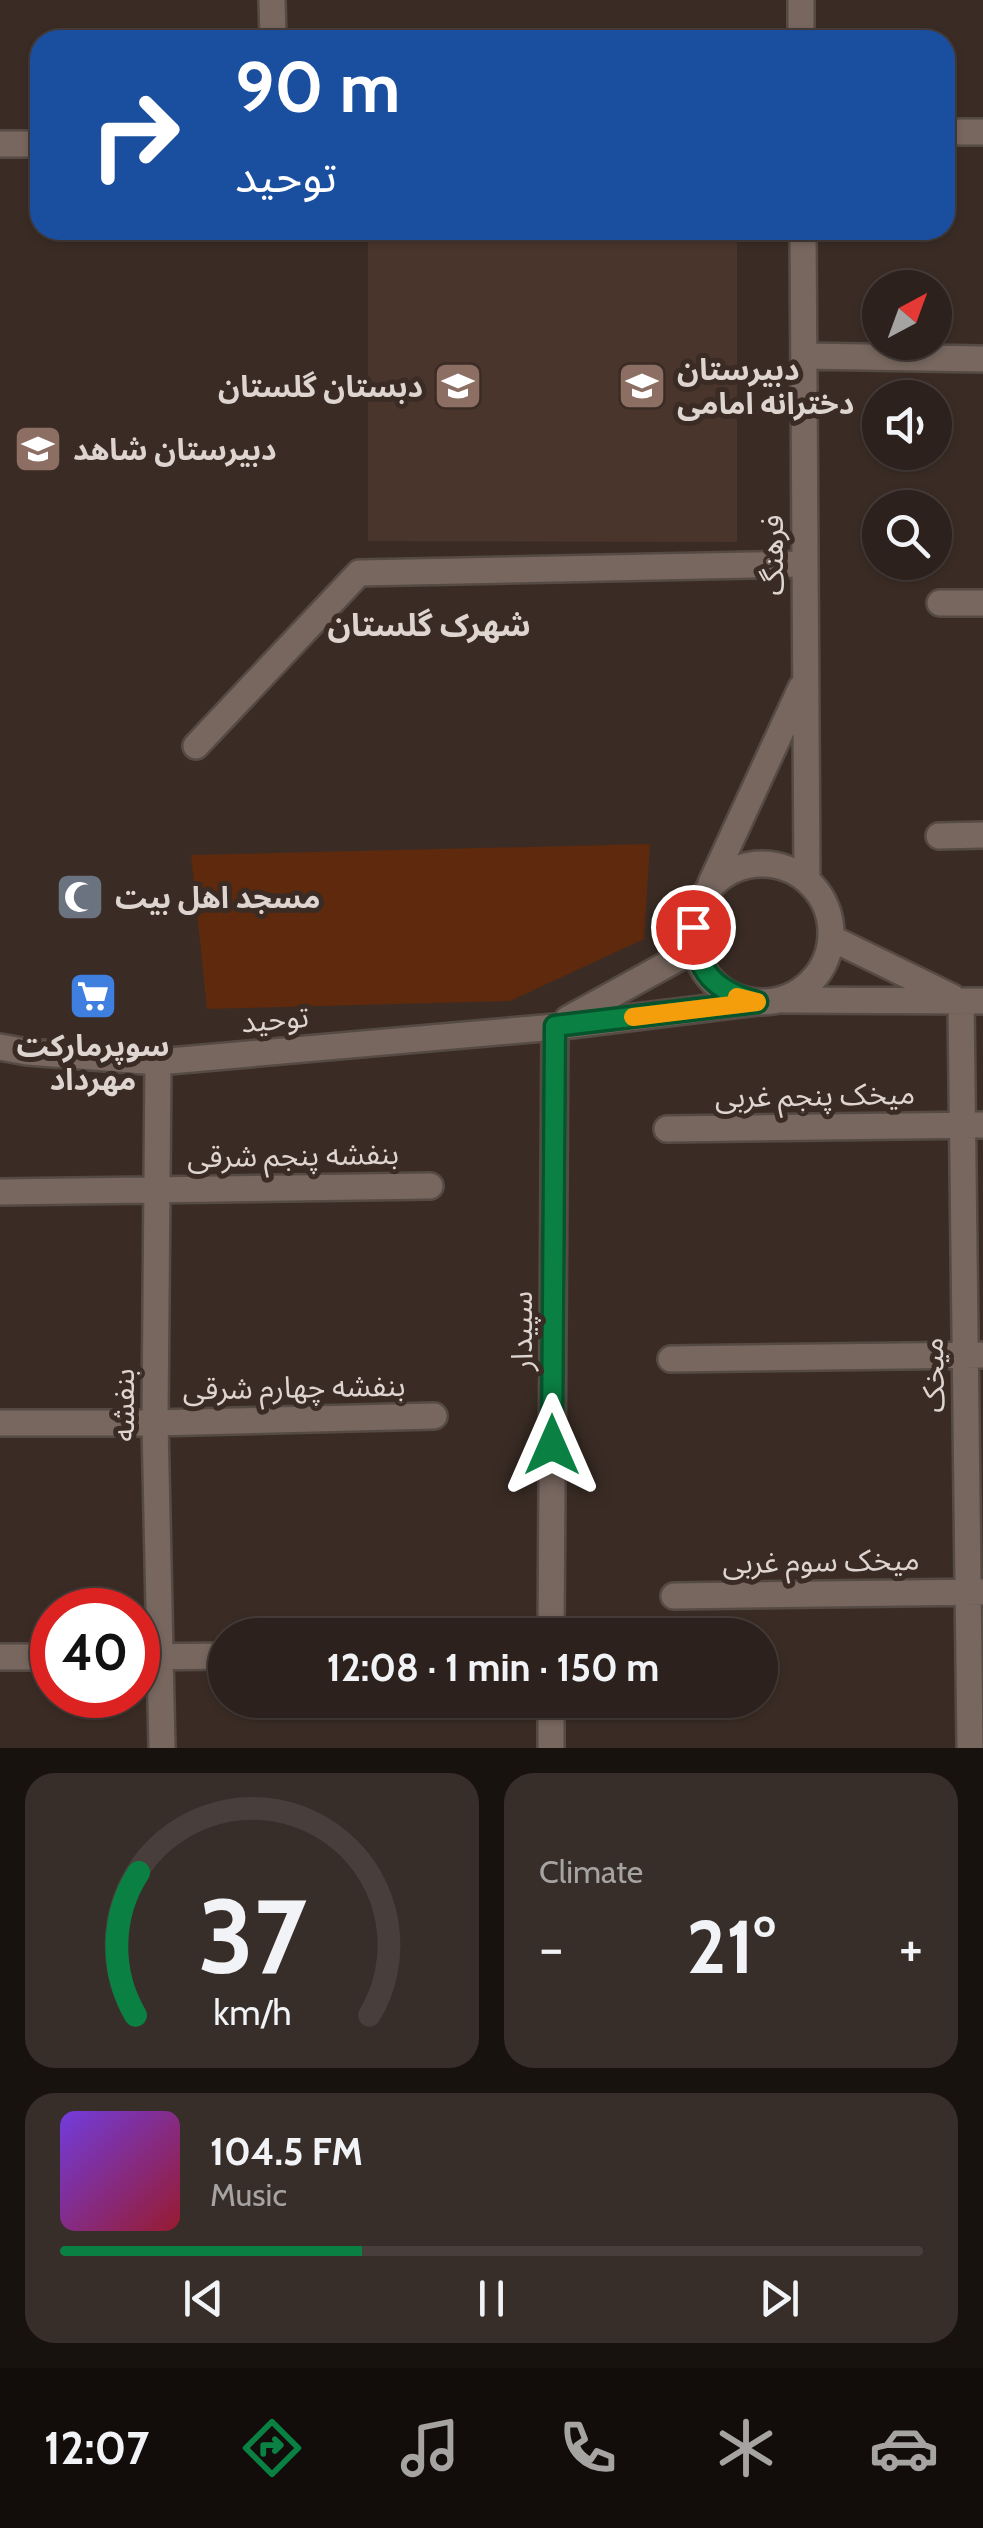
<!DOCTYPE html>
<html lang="en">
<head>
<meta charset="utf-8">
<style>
  :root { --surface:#2c211c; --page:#382e29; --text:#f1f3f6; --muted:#a6a3a3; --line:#483e3b; --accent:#0b8043 }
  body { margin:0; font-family:Cabin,"Noto Sans Arabic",sans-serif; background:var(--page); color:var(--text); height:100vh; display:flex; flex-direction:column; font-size:38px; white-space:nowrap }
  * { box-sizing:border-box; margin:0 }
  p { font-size:32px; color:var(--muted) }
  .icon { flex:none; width:55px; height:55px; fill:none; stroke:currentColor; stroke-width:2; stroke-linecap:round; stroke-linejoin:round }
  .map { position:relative; height:1748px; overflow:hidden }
  .drawer { display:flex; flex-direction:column; gap:25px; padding:25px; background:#18120f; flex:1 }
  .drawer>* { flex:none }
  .hud { position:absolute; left:30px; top:30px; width:925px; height:210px; border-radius:30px; box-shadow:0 2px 8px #0004,0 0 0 2px var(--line); background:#1a4fa0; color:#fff; overflow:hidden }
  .needle { width:65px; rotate:41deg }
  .controls { position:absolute; left:862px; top:270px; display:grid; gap:20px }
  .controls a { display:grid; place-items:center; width:90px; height:90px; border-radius:50%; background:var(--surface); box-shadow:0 2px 8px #0004,0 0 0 2px var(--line); font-size:50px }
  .speed { position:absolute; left:30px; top:1588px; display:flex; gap:20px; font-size:50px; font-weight:700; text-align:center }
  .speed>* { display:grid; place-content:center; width:130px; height:130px; border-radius:50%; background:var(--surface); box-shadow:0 2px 8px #0004,0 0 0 2px var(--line); line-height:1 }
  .speed .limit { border:15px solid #d22; background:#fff; color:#111 }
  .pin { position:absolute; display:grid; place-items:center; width:85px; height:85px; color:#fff; margin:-42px; border:5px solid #fff; border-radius:50%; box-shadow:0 2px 10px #0007 }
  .me { position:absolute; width:110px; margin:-55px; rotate:0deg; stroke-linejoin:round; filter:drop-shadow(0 0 8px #0008) }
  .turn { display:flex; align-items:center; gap:35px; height:210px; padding:0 40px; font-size:45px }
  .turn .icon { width:130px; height:130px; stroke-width:2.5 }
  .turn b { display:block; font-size:70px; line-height:85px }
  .big { font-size:75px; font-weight:700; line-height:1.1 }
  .drawer .widget { flex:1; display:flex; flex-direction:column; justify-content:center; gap:15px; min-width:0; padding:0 35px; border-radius:30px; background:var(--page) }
  .drawer .dial { align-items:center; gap:0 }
  .dial svg { height:260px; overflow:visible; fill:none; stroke:var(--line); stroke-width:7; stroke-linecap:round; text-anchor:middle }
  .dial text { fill:var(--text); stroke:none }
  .song { display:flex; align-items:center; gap:30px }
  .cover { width:120px; height:120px; border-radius:15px; background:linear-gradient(135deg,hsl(260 70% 55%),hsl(350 70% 35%)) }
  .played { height:10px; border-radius:5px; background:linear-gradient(90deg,var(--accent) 35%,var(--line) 35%) }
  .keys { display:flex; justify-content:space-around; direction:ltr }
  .heat { display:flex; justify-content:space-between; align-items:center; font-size:55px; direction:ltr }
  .drawer .tiles { flex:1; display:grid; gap:25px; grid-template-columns:1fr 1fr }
  .widget:last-child { grid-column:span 2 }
  .trip { position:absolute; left:208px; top:1618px; width:570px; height:100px; border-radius:50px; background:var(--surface); box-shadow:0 2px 8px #0004,0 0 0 2px var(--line); font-weight:700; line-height:100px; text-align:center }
  .menu { display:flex; height:160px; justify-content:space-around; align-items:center; background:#120d0b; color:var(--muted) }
  .menu .icon { width:70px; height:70px }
  .menu .active { color:var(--accent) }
  .menu b { font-size:45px; color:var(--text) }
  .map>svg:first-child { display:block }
</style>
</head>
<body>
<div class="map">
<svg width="983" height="1748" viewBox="0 0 983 1748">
  <rect width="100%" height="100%" fill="#3a2c25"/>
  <!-- built -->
  <path fill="#49352c" d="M368 230H737V542L368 541Z"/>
  <!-- green -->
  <path fill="#5e290c" d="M650 844 644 939 510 1001 207 1009 191 855Z"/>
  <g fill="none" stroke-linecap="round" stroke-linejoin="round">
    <!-- minor casing -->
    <g stroke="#554a44" stroke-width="30">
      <path id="minor" d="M272 0 273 40
        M801 0V40
        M945 132H983
        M0 144H40
        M803 230 807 880
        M804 356 983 359
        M940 603H983
        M196 746 359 573 805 564
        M939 836 983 835
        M693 933a69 69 0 1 1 138 0a69 69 0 1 1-138 0Z
        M711 883 801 688
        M831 938 952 997
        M783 1000 983 1001
        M961 1001 970 1748
        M568 1019 695 949
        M0 1047 27 1052 158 1062 555 1027 757 1002
        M158 1062 155 1423 162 1748
        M667 1129 983 1125
        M0 1192 430 1186
        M671 1359 983 1355
        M0 1423H155L434 1416
        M674 1596 983 1592
        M551 1635 555 1027
        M0 1657H52
        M138 1657 225 1656
        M551 1748V1700"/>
    </g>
    <!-- minor -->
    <use href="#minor" stroke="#77675f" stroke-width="25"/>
  </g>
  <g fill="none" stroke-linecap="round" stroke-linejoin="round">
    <!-- route casing -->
    <g stroke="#07532c" stroke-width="25">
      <path id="route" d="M552 1445 555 1026 757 1002C714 991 696 971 693 927"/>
    </g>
    <!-- route -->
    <use href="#route" stroke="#0b8043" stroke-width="18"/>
    <!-- slow -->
    <path stroke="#f59e0b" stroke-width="18" d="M633 1017 757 1002 737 997"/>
  </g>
  <!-- icons -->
  <defs>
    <g id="school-square" transform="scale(2.5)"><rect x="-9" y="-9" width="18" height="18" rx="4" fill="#8d6e63" stroke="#3a2c25"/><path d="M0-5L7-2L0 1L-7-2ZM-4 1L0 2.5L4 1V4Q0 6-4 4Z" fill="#fff"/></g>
    <g id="mosque-square" transform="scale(2.5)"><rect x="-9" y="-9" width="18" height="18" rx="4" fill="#6b7280" stroke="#3a2c25"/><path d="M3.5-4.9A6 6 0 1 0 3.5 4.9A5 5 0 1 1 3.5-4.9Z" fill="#fff"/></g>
    <g id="supermarket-square" transform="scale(2.5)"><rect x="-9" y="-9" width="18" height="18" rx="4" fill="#3f7fe0" stroke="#3a2c25"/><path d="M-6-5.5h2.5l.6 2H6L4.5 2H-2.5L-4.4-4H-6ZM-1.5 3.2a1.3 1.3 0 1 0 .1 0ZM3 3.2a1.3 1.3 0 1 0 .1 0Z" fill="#fff"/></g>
  </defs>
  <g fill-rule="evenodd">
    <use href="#school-square" x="458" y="386"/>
    <use href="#school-square" x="642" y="386"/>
    <use href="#school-square" x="38" y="449"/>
    <use href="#mosque-square" x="80" y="897"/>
    <use href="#supermarket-square" x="93" y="996"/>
  </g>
  <g text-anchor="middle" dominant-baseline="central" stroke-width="10" stroke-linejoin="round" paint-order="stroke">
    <!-- poi labels -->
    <g font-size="30" font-weight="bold" fill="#ded4d0" stroke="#3a2c25" text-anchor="start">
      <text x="677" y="369">دبیرستان<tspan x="677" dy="34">دخترانه امامی</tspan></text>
      <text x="423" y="386" text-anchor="end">دبستان گلستان</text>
      <text x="73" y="449">دبیرستان شاهد</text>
      <text x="115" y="897">مسجد اهل بیت</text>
      <text x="93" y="1045" text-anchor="middle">سوپرمارکت<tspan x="93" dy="34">مهرداد</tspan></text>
    </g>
    <!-- street labels -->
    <g font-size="30" fill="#ded4d0" stroke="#3a2c25">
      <text transform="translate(772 555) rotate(-90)">فرهنگ</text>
      <text transform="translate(275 1019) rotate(-5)">توحید</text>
      <text transform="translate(815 1095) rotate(-1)">میخک پنجم غربی</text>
      <text transform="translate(293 1155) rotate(-1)">بنفشه پنجم شرقی</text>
      <text transform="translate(521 1331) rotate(-90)">سپیدار</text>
      <text transform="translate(933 1375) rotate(-91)">میخک</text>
      <text transform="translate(294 1387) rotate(-1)">بنفشه چهارم شرقی</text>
      <text transform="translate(123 1405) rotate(-90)">بنفشه</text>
      <text transform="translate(821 1561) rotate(-1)">میخک سوم غربی</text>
    </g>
    <!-- neighbourhood labels -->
    <g font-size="32" font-weight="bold" fill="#ded4d0" stroke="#3a2c25">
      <text x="429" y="624">شهرک گلستان</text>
    </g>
  </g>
</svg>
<div class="controls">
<a><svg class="needle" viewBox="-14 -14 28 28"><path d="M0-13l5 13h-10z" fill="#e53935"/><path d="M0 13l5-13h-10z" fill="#a6a3a3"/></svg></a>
<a><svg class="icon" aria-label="sound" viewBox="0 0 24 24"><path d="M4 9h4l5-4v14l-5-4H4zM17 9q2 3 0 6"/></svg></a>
<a><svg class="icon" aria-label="search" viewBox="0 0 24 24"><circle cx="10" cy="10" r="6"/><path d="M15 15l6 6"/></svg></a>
</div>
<div class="speed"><div class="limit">40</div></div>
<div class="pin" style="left:693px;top:927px;background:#d93025"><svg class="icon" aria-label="arrive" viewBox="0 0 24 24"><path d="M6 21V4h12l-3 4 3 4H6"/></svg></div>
<svg class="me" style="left:552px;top:1445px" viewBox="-20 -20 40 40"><path d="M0-17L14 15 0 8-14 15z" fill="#0b8043" stroke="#fff" stroke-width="4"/></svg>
<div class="trip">12:08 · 1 min · 150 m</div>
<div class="hud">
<div class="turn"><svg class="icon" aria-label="right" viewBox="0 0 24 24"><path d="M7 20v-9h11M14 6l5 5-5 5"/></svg><div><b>90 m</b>توحید</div></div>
</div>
</div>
<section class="drawer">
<div class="tiles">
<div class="widget dial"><svg viewBox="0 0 100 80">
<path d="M14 69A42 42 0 1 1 86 69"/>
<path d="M14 69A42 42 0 0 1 15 25" stroke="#0b8043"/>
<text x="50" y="56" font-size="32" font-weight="700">37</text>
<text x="50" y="72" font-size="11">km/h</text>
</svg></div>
<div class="widget"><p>Climate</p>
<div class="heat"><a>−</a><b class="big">21°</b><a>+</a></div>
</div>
<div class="widget">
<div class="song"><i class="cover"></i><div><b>104.5 FM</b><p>Music</p></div></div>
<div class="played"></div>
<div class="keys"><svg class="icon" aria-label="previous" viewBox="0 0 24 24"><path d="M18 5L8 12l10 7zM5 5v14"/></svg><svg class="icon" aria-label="pause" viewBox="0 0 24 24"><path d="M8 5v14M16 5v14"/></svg><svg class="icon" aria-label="next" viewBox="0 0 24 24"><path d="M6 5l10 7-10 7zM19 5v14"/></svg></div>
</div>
</div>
</section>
<nav class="menu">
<b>12:07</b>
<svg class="icon active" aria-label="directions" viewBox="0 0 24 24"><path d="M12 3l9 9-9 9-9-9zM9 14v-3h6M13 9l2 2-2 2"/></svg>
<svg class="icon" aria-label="music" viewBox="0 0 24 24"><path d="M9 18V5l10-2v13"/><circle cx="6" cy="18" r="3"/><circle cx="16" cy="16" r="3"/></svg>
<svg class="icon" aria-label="phone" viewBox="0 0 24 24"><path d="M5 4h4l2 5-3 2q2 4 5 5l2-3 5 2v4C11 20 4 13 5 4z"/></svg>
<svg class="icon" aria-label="climate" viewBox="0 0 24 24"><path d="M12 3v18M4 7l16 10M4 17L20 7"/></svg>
<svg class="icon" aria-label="car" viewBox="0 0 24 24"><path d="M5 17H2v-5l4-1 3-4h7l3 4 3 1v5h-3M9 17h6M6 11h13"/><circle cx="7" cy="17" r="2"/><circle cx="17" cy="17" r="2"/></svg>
</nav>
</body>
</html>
